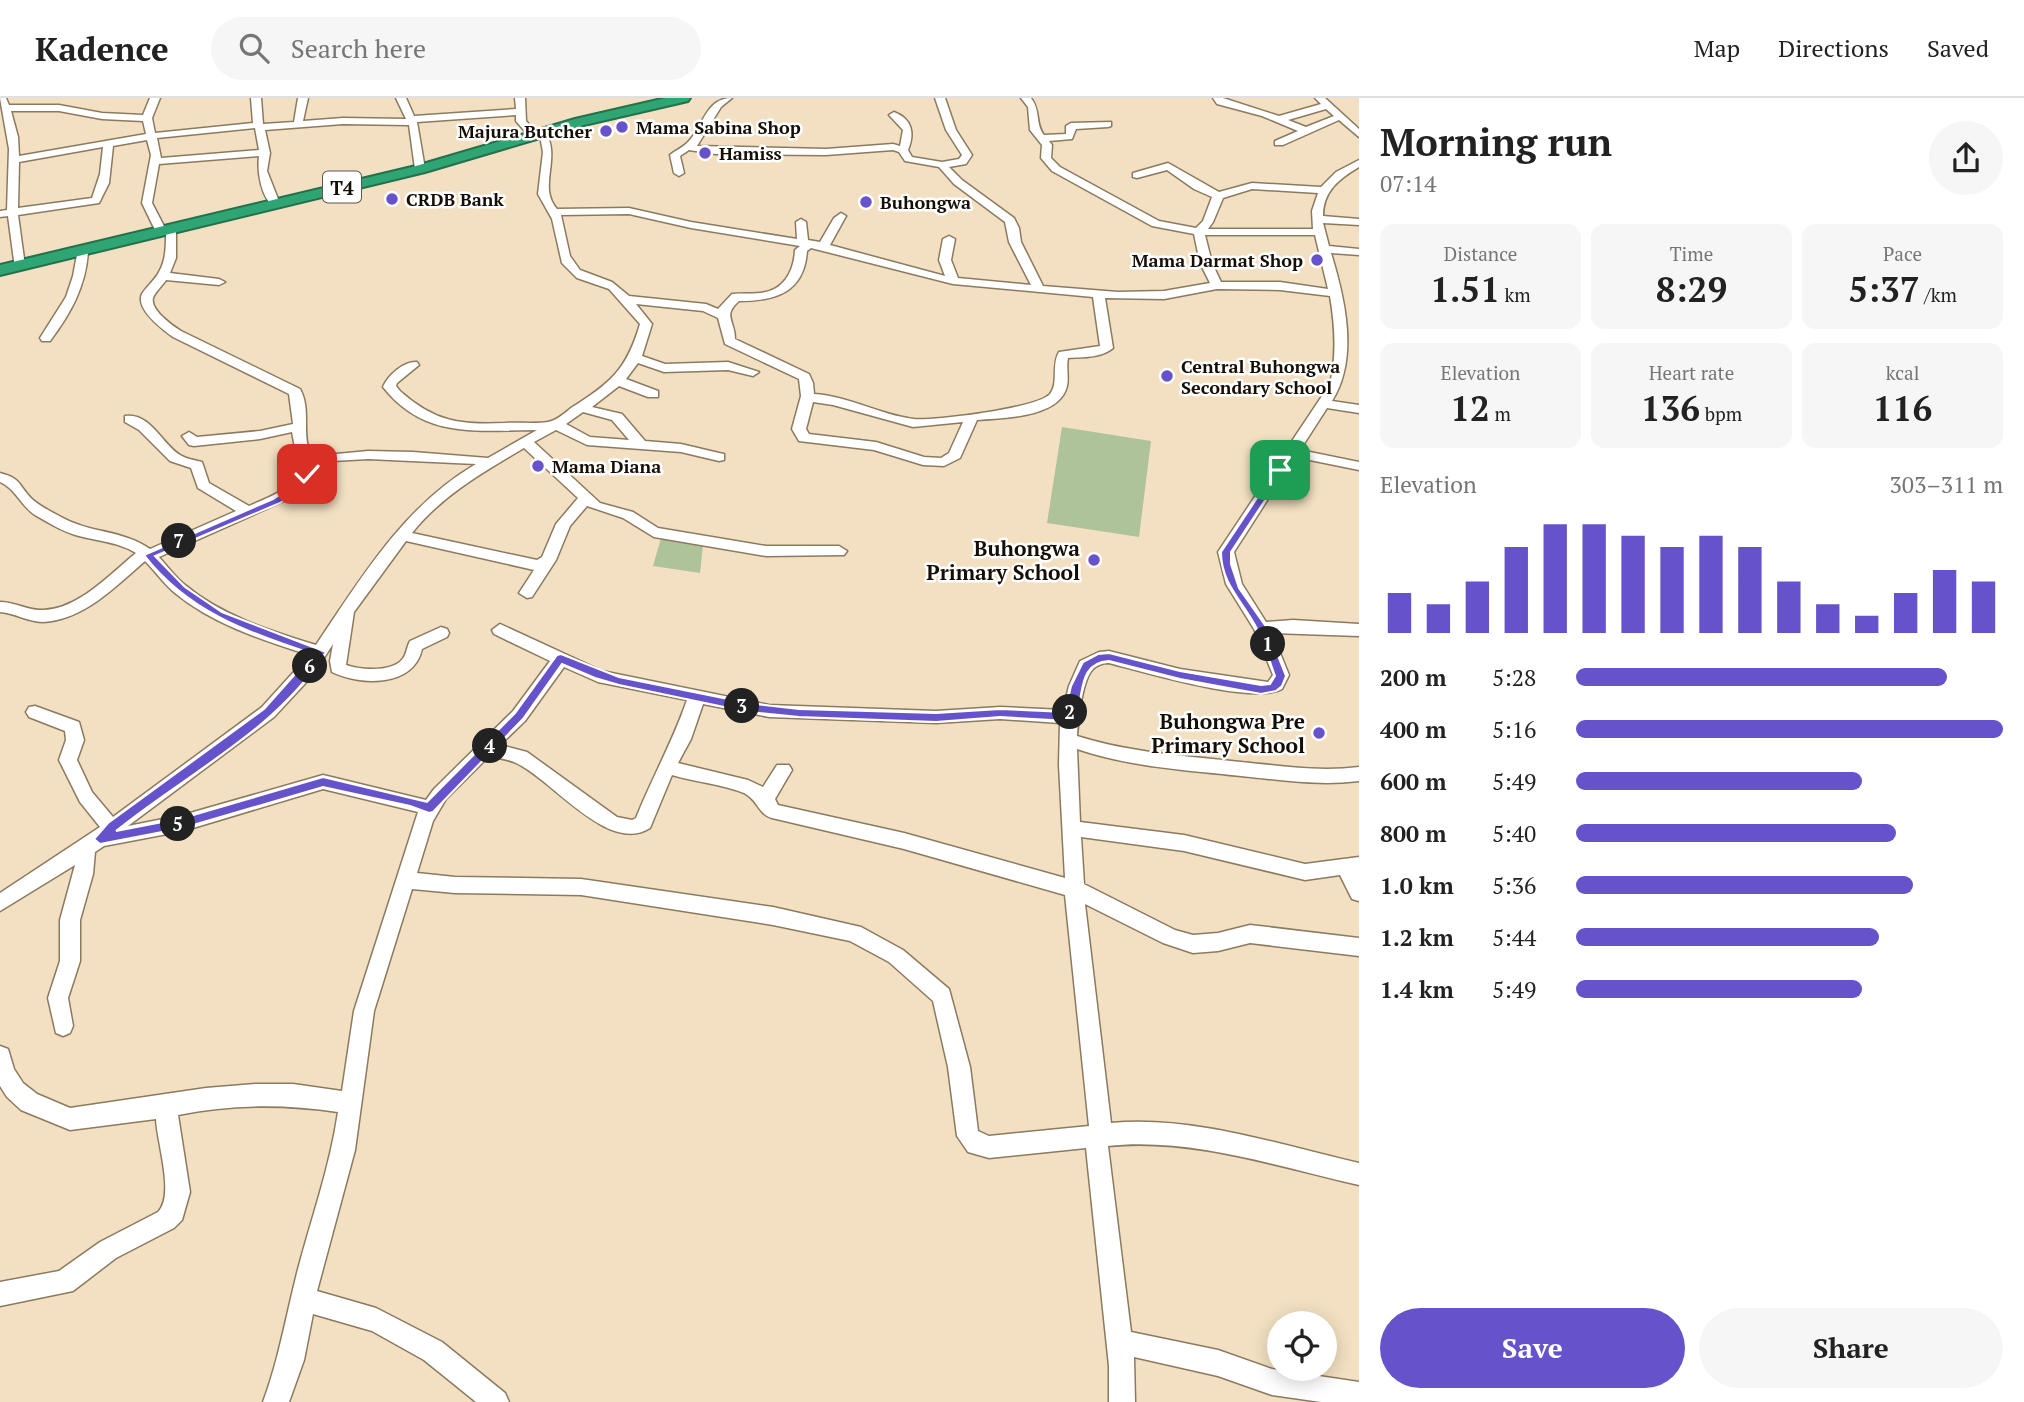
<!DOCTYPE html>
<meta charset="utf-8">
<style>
body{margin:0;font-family:"PT Serif",serif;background:#f6f6f6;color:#222;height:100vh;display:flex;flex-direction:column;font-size:26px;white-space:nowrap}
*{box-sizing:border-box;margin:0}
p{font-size:23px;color:#767676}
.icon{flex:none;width:38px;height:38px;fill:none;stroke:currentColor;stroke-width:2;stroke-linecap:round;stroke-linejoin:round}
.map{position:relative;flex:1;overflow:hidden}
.details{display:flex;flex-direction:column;background:#fff;width:665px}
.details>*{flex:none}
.tools{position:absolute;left:1267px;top:1213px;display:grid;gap:14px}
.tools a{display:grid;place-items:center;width:70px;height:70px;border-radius:50%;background:#fff;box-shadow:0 4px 18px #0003;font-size:35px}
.pin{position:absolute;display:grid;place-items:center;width:60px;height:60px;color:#fff;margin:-30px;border-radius:14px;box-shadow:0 4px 10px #0006}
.km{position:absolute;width:35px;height:35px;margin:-18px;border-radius:50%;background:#222;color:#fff;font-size:19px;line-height:35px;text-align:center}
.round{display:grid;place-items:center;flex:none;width:74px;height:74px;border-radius:37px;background:#f6f6f6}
.headline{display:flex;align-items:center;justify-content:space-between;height:119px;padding:0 21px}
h1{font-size:38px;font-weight:800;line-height:52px}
.figures{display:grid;grid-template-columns:repeat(3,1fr);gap:10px;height:119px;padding:7px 21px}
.figures div{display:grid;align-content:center;border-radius:14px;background:#f6f6f6;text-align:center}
.figures b{font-size:35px;font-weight:800}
.figures small{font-size:19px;font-weight:400}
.figures p{font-size:19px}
.chart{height:196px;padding:14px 21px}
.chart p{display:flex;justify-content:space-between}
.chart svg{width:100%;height:126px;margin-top:7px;stroke:#6653cc;stroke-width:6}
.primary-button{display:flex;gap:14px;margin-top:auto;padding:14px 21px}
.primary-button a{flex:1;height:80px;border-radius:42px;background:#6653cc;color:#fff;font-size:28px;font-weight:800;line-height:80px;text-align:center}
.primary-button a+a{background:#f6f6f6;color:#222}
ul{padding:0 21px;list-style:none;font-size:23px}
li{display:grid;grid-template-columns:112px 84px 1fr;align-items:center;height:52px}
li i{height:18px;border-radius:9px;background:#6653cc}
header{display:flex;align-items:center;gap:42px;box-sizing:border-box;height:98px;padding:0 35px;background:#fff;border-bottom:2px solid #e0e0e0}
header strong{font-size:33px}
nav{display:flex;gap:38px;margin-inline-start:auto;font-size:24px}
.search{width:490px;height:63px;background:#f6f6f6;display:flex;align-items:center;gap:18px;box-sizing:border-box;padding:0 24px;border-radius:38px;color:#767676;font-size:26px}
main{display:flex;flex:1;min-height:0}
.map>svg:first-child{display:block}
.green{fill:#afc39a}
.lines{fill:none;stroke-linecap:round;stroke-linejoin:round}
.minor-casing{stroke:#8b7a5f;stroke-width:3}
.highway-casing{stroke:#25704c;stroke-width:4}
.minor{fill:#fff;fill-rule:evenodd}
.highway{fill:#2ea572;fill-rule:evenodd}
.route{fill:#6653cc;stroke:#fff;stroke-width:2}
.poi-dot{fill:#6653cc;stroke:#fff;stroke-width:2.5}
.labels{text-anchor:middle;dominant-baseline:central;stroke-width:5;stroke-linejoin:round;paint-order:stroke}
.far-poi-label{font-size:18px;font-weight:bold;fill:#150e05;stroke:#fff;text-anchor:start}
.shield{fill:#fff;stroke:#5b5650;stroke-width:2}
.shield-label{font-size:19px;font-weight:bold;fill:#150e05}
.poi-label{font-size:21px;font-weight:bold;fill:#150e05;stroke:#fff;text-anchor:end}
</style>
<header>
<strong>Kadence</strong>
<div class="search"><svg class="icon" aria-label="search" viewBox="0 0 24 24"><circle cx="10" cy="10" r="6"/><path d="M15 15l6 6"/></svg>Search here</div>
<nav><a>Map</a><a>Directions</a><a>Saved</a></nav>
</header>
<main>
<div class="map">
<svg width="1359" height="1304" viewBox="0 0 1359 1304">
<rect width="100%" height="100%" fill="#f3e0c2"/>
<path class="green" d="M1062,329L1151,343L1139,439L1047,425Z
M661,440L703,447L700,475L653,468Z"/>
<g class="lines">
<defs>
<path id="minor" d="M0,0H6L9,7H59L102,15L143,17L150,0H160L152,20L155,35L253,25L251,0H261L263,26L294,24L298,0H308L303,23L343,20L406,21L396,0H406L414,18L516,11L515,0H525L526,23L538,37L536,39H530L516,23V17L417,24L425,71L420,74L415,71L409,27L343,26L265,32L270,55L267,73L280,106L275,109C261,101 257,73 259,58L159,66L152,105L166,132L171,128L176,131V160L170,175L219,181L225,184L219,187L166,182C163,187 155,194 153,200C150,212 173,228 181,233L300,291C311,311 302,332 309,353L326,357L368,353L413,354L488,360L537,332C477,332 425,342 383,289C388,277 404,263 417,264L419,267L397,285L396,288L400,293C435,324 460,327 505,325C519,324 534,326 548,324C556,323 565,315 571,310C611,285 627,271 640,226L609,191L577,180L562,165L552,121L538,96L543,54L539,33H545C562,61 537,88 557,111L629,110L691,124L797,141L796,124L801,121L806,124L808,142L820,144L834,120L841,115L846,118L830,147L945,178L939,162L943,141L949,138L955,141L951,162L958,180L1031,187L1009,144L1005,124L954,86L939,69L905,63L899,54L893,52L826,57L715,56L689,52L680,58L684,75L679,78L674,75L670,57C676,52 684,49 689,43C704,27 706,0 732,0L721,9L697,48L826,51L893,46L900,48L903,32L889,17L894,14C912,21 915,35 908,52L912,59L942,64L959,61L962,57L946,32L935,0H945L956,32L972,57L966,66L949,69L962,82L1014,120L1019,130L1021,144L1043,188L1118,194L1164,193L1210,185L1200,165L1194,136L1152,128L1052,73L1041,60L1042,47L1030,32L1028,9L1021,0H1031C1041,13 1035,26 1044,37L1066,36V28L1071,25L1111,24V28L1108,29L1076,31L1072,41L1049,43L1052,47L1051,60L1060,69L1159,123L1196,130L1203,123L1212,99L1194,91L1167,72L1137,80L1133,79V75L1168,65L1219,94L1252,85L1321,89L1336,74L1359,62V69C1339,81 1323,93 1323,118L1359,121V127L1323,125L1329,148L1359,151V157L1331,155C1345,201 1359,260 1332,303L1359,307V315L1327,310L1300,352L1359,364V372L1295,359L1234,454L1242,486L1266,524L1293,522L1359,526V538L1272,535L1289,577L1282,591C1253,607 1144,574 1109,565C1104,565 1097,567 1093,571C1082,582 1078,623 1077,638C1131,655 1186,658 1241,664C1281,668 1319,674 1359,669V683C1319,688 1281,682 1241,678C1186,672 1130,669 1077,651L1080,724L1184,737L1305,766L1359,759V803L1352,801L1340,777L1305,782L1184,753L1081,739L1084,786L1175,832L1193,837L1218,835L1250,827L1359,840V858L1250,845L1218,853L1193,855L1163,845L1085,806L1111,1025C1192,1017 1280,1047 1359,1065V1087C1279,1069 1191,1039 1108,1048L1131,1234L1218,1252L1272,1271L1359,1284V1304H1321L1272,1297L1218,1278L1134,1259L1135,1304H1109V1268L1086,1050L989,1060L968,1054L957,1038L948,969L933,903L889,864L850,843L773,827L581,797L455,795L412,791L374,913L355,1052L317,1193L376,1210L442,1244L505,1295L509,1304H476L424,1262L372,1233L313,1216L304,1262L289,1304H263C279,1261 286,1218 297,1175C311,1121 330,1069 338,1014C284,1006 232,1006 178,1017L190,1094L182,1122L174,1130L116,1160L73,1193L0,1208V1184L59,1173L100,1144L158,1114C175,1097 157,1045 156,1021L70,1032L21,1012L7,999L0,988V948L8,951L14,971L23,985L37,996L70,1010L206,990L255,986H293L342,993L354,913L418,714L323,691L183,733L104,748L95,754L93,776L80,822V863L68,900L73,928L70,935L63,938L56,935L48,900L60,863V822L75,767L0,813V795L100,729L80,704L59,662L66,642L65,633L29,619L26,614L29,609L35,608L79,624L84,642L77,662L92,694L113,719L262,609L309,557C263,542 214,527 175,495C164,486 156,474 145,463C116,488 84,522 43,524C28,524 15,515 0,514V504C15,504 28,513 43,512C79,511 110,476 136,455C118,444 98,443 79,438C63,434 49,425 35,417C21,408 15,390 0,384V375C23,381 18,388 33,402C41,409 52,414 61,419C89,435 123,432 150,451L236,413L198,390L191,370L170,363L139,332L125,324V318C150,314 162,346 180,357C186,361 195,362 202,364L209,385L249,408C274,397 298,390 302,360L296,355L292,334L260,341L194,348L189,347L182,338L189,334L197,339L260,333L293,326L289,296L173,239C162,231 135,211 142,196C147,188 155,182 159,174C166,162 166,148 166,135L157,136L142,105L151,57L147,42L113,48L109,85L99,105L18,117L25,168L15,170L8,118L0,119V113L7,112L9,51ZM11,13H59L102,21L143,23L146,36L19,58L18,39ZM255,30L259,52L161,60L157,40ZM103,49L100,76L92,100L18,110L19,64ZM1252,91L1318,95L1312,113L1313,131H1208L1213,124L1223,100ZM629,116L691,130L800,148L795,152C794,173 784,193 760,195C751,196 741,195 732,196L718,211L706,206L629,198L612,184L580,172L570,158L561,117ZM1205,137H1315L1328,191L1280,184H1221L1212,165ZM811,150L953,186L1093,199L1100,248L1059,254C1051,267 1059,285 1050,296C1038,310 935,323 914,321C880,317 849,298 814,296L813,285L809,276L735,241C735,222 722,218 739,203C775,203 804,195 807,153ZM1217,191L1280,192L1330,198C1335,228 1337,257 1330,286L1218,454L1226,486L1254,531L1273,577L1268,584L1180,571L1109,553L1099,554L1080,563L1069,588L1063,612L1000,609L936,613L769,607L602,573L500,526L492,532L494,536L550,563L513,613L434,691L426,702L323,677L183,717L128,728L274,619L313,577L333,546L330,563L332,574C361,588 414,589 422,551L447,539L449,535L447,531L441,529L410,543C407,548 407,554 404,559C395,575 360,572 346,567L354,514L406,443L534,472L519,495L527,500L532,499L556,462L570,428L587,408L623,420L654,439L766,458L844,457L847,453L839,448H766L658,430L633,414L600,405L534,344L556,332L587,347L681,354L719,363L724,362V356L719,355L681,346L645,343L622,316L592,309L619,288L648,299H658V293L626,281L638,265L664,274L728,272L753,278L759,274L728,264L665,266L642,258L652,226L636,206L703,213L718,220L725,246L799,281L801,298L792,331L799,343L874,352L923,367L944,368L960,360L977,322C1002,320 1060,320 1067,288C1069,279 1066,270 1068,260C1083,259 1101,260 1113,250L1105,200L1164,201ZM813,304L833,307L913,329L963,324L949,355L941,360L924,359L876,344L809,336L806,331ZM583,314L612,322L629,342L590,339L566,326ZM524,350L578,400L556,426L542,459L537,462L412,435C441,398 485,373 524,350ZM368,361L476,366C404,408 361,480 316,547C271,533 222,518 185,487C175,479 167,468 159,459L295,398L314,376L315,364ZM564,569L598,584L687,602C673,643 652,680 636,720L632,722L617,719L527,654L500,647L525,623ZM703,606L769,619L936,625L1000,621L1060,625L1059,667L1065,780L904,735L778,707L775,701L792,672L789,667H777L763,689L748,682L678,665L691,641ZM489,658C498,660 508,661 516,665C552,681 608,757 650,730L672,677C695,684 722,686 744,695C758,702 758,716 772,720L904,751L1065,797L1089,1028L989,1038L978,1033L970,969L949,891L903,852L861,829L773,809L581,781L455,779L417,775L433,723L446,701Z
M1213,0H1223L1279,18L1321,6L1315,0H1325L1359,31V39L1339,22L1283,47H1275V43L1298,33L1262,18L1217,6ZM1326,11L1334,18L1306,29L1288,22Z
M78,151L88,153C86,188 71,215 50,243H42L40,240L66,199L73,178Z"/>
<path id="highway" d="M666,0H690L688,3L584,27L425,74L0,177V167L416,68L575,21Z"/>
</defs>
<use href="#minor" class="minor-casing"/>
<use href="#highway" class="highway-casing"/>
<use href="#minor" class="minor"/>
<use href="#highway" class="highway"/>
</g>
<path class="route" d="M1277,370L1285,372L1231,454V466L1239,490L1267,530L1286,578L1282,588L1276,593L1261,596L1180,581L1109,563C1071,565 1089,612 1069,623L1000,619L936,624L799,619L748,614L619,587L595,580L562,566L523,621L433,714L429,715L410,708L323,689L183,730L100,746L94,741L108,725L264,611L313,556C248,535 187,513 144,457L273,401L293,388L304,374L312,376L299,392L280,405L155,458L185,489L222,514L326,554C276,633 186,676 116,733L183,720L323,679L427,704L515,615L557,557L561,556L619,579L748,605L799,611L936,615L1000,611L1065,614L1071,588L1083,564L1098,556L1109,555L1180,573L1261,587L1270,586L1275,578C1269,562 1265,546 1257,531C1244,504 1221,487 1221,454Z"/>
<g class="poi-dot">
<circle cx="622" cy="29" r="7"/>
<circle cx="606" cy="33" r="7"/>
<circle cx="705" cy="55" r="7"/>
<circle cx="392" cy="101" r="7"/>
<circle cx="866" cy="104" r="7"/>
<circle cx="1317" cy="162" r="7"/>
<circle cx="1167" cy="278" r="7"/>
<circle cx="538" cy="368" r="7"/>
<circle cx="1094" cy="462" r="7"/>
<circle cx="1319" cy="635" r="7"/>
</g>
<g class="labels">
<g class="far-poi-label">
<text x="636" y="29">Mama Sabina Shop</text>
<text x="592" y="33" text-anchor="end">Majura Butcher</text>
<text x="719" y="55">Hamiss</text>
<text x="406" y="101">CRDB Bank</text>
<text x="880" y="104">Buhongwa</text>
<text x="1303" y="162" text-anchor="end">Mama Darmat Shop</text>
<text x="1181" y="268">Central Buhongwa<tspan x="1181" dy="21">Secondary School</tspan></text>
<text x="552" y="368">Mama Diana</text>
</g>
<rect class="shield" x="323" y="73.5" width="38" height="31" rx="5"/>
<g class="shield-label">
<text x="342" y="89">T4</text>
</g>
<g class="poi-label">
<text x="1080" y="450">Buhongwa<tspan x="1080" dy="24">Primary School</tspan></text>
<text x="1305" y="623">Buhongwa Pre<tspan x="1305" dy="24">Primary School</tspan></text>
</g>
</g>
</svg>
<div class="tools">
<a><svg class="icon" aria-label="locate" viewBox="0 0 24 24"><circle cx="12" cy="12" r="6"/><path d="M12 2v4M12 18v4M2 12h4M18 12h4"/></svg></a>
</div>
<div class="pin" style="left:1280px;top:372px;background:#1e9e55"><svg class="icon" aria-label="arrive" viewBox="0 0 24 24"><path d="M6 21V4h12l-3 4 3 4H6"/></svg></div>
<div class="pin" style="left:307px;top:376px;background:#d93025"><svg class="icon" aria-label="check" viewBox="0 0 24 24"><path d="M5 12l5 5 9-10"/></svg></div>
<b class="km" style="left:1268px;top:546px">1</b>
<b class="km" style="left:1070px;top:614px">2</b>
<b class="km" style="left:742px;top:608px">3</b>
<b class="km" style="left:490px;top:648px">4</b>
<b class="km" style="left:178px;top:726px">5</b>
<b class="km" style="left:310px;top:568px">6</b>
<b class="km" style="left:179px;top:443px">7</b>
</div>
<section class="details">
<div class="headline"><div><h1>Morning run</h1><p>07:14</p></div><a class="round"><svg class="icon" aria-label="share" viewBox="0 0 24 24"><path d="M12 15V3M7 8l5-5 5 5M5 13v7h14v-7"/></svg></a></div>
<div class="figures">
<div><p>Distance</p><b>1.51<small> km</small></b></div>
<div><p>Time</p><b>8:29</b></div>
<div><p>Pace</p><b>5:37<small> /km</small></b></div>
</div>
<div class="figures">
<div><p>Elevation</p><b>12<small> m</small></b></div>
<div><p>Heart rate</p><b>136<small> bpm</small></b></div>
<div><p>kcal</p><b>116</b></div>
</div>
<div class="chart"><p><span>Elevation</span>303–311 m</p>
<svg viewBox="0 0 160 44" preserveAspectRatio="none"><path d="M5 44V30M15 44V34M25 44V26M35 44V14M45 44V6M55 44V6M65 44V10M75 44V14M85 44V10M95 44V14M105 44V26M115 44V34M125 44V38M135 44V30M145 44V22M155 44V26"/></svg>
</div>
<ul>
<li><b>200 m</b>5:28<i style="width:87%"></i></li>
<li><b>400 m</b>5:16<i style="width:100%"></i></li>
<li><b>600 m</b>5:49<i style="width:67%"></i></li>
<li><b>800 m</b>5:40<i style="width:75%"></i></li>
<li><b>1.0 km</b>5:36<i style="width:79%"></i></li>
<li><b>1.2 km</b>5:44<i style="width:71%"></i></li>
<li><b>1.4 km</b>5:49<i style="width:67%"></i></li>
</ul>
<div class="primary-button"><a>Save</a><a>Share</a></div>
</section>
</main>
